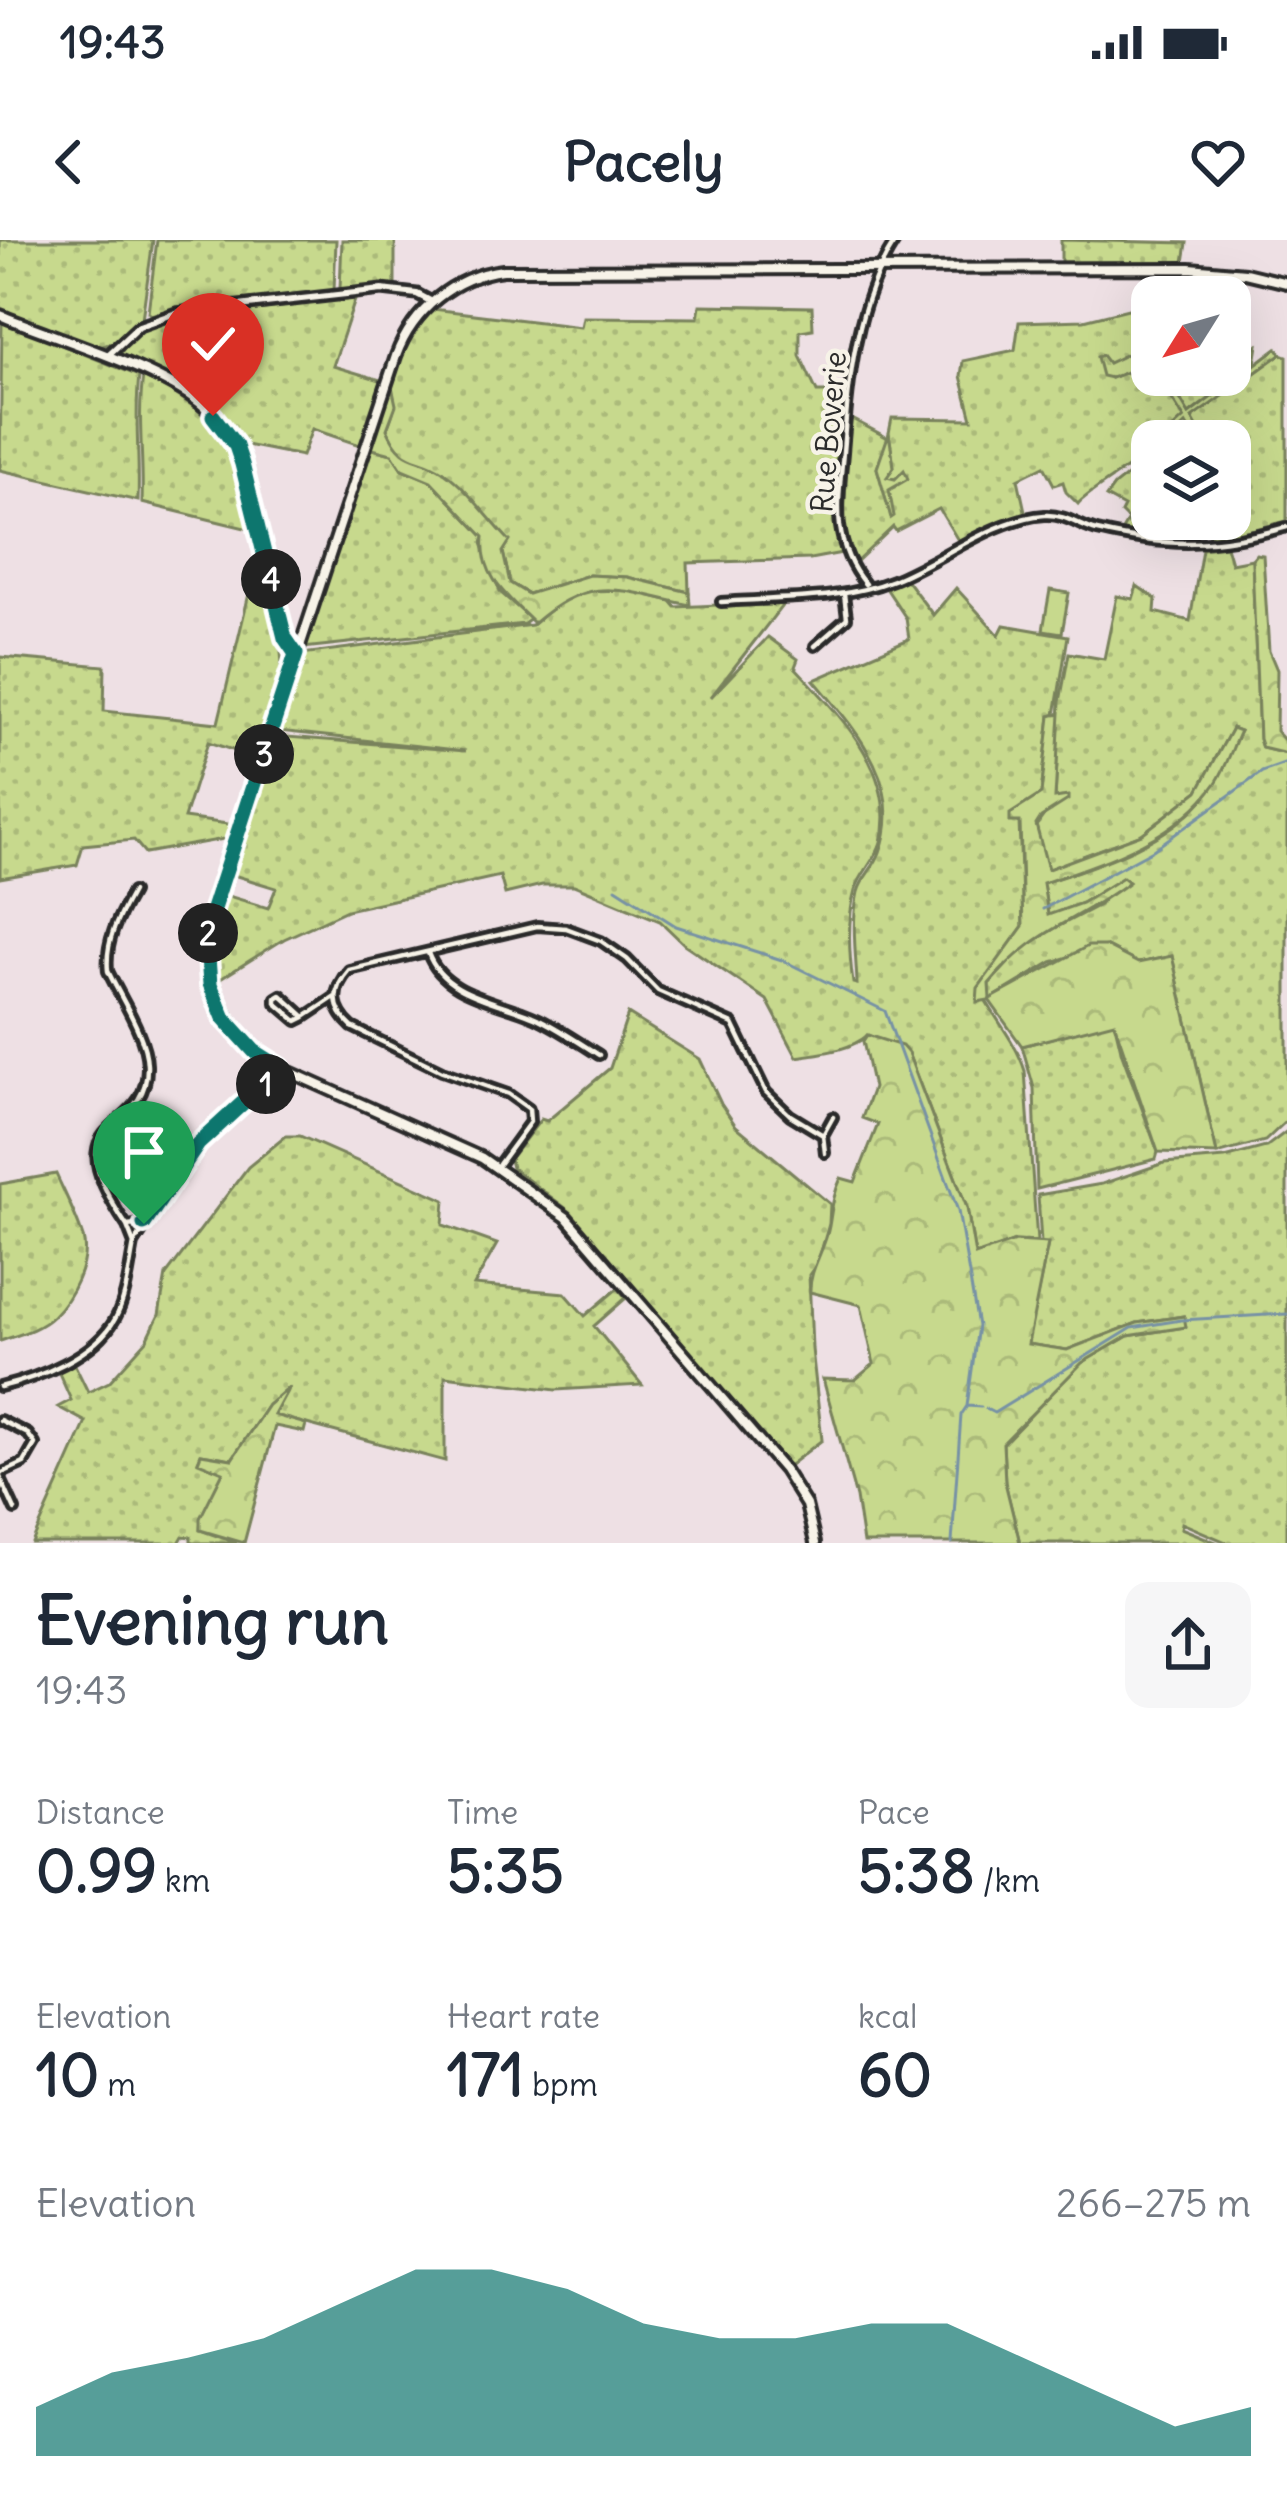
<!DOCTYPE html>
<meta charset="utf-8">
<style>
body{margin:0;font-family:Delius,sans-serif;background:#f6f6f7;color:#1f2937;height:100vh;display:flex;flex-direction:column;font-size:45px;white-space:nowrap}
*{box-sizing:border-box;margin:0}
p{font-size:39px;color:#747a83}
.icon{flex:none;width:66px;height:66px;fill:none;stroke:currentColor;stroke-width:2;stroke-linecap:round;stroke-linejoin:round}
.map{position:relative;height:1303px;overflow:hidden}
.panel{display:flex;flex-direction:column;background:#fff;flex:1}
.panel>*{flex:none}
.needle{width:78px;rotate:233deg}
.controls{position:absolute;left:1131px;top:36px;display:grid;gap:24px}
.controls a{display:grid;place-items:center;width:120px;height:120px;border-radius:24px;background:#fff;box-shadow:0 12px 48px #0002;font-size:60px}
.pin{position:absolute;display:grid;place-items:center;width:102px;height:102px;color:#fff;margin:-123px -51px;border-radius:50% 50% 50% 0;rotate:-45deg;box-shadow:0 0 12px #0007}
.pin .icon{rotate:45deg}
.km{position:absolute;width:60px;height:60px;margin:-30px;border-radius:50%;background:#222;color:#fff;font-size:33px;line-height:60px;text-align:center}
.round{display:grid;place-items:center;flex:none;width:126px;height:126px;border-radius:24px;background:#f6f6f7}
.head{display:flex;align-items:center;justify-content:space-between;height:204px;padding:0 36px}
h1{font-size:66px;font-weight:700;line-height:90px}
.figures{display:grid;grid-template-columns:repeat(3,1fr);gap:18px;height:204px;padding:12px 36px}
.figures div{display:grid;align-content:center}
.figures b{font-size:60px;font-weight:700}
.figures small{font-size:33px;font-weight:400}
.figures p{font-size:33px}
.chart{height:336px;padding:24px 36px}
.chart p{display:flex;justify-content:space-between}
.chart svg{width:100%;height:216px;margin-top:12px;fill:#0f766e;opacity:.7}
.status{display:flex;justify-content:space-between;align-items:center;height:84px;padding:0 60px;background:#fff;direction:ltr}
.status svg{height:33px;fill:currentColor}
header{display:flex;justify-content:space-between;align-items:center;height:156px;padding:0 36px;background:#fff;font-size:54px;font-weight:700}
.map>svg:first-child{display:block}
.grass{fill:url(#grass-dots);stroke:#79825c;stroke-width:3}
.forest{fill:url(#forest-crowns);stroke:#79825c;stroke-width:3}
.garden{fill:#c7d98d;stroke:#79825c;stroke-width:3}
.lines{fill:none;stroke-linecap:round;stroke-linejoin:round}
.stream{stroke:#7792a5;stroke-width:3}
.minor-casing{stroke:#2b2b2b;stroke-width:14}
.tertiary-casing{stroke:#2b2b2b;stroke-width:15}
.secondary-casing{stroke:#2b2b2b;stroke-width:16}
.minor{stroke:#f7f3e8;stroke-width:4.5}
.tertiary{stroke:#f7f3e8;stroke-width:6}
.secondary{stroke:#f7f3e8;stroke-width:8}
.route-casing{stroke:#fff;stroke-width:24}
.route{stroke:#0f766e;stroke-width:15}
.labels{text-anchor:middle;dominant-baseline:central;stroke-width:9;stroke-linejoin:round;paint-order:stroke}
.street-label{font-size:30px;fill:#2b2b2b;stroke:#f7f3e8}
</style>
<div class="status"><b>19:43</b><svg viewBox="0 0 49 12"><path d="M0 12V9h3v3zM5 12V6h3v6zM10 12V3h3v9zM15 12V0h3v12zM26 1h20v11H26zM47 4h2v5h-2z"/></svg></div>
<header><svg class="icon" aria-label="back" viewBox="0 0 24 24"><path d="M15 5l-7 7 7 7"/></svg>Pacely<svg class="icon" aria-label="heart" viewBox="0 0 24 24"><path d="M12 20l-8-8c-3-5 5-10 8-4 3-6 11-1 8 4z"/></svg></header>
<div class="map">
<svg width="1287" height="1303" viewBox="0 0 1287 1303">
<defs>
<pattern id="grass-dots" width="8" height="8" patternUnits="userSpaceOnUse" patternTransform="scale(3)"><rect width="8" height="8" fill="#c7d98d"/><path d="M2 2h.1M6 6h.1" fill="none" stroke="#abba7a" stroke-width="1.8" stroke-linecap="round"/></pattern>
<pattern id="forest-crowns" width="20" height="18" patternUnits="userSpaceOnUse" patternTransform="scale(3)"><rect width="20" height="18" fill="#c7d98d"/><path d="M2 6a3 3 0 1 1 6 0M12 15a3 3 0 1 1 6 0" fill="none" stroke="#abba7a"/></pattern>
</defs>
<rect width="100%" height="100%" fill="#eee0e4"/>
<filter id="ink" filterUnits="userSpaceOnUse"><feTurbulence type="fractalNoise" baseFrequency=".00833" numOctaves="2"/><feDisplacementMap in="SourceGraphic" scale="24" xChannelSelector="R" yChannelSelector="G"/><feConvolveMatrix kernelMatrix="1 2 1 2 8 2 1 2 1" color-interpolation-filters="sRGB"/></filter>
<g filter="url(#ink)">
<path class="grass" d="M0,0H153L142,79L115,102L100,107L0,69Z
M157,0H336L334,50L169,70L151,75L148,72Z
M342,0H395V46L340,49Z
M1061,0L1187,3L1184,22L1061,23Z
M356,57L333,126L384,141L363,206L312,189L302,216L236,203L203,162L123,120L121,113L130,97L155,83Z
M700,65L812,67L813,89L800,91V116L817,152H845L836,281L842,313L810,319L688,323L689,352L627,337L589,335L528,354L510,343L503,312L444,232L407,219L397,210L387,189C397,164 394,168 392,143C390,121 418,84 433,69L581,87L583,77L698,78Z
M1140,66L1152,71V91L1141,95L1146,105L1108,124L1111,138L1140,127L1150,134L1141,147L1168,153L1185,178L1159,201L1142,206L1145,215C1129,228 1084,255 1078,264L1066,252L1063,242L1054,245L1044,226L1018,239L1025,271L1029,274L959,302L939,269L896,291L893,287L854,324L843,288L850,178L888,198L877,228L892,277L888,249L895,239L886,237L894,227L889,193L892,178L972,179L961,136L963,121L1015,110L1019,82L1084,80Z
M2,81L139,136C134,177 140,219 138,261L0,230Z
M1258,105L1255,124L1188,175L1172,142L1185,135H1230V114Z
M1281,114L1287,116V281L1215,299L1209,293L1215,279H1230V201H1205L1191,179Z
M143,137C225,176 234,206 253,290L142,263C144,221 137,179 143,137Z
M369,208L392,214L402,229L431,241L484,297L482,303L500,352L531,379L524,384L303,408Z
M1152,216V252H1147L1133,292H1121L1128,280L1121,273L1124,267L1106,257L1114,246Z
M1226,306L1231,323L1252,319L1259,499L1262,508L1287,514V880L1265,901L1217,914L1172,716L1138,723L1105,706L1052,722L989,760V744L1027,703L1099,665L1123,638L1082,663L1048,676L1043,643C1097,625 1164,605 1203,559C1218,540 1228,512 1240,491L1232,488L1198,551L1142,594L1047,630L1036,586L1055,560L1060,462L1069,413L1104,419L1117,356L1133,359L1137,346L1156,359L1155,372L1190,381L1202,309Z
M259,312L280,400L283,437L257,518L208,502L184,578L235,585L230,598L145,613L134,600L83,605L77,625L0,638V417L105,426L104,471L218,483Z
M905,338L933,375L956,348L999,395L1004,385L1068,396L1055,475L1050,476L1041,554L1028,566L1019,581L1023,686L979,748C993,777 1015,799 1025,831L1037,1002L1015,1001L975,1016L967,968L908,813L868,795C849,811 821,813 797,817L767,760L684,704L660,681L574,645H542L505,654L500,636L347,670L284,699L214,743C209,710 212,686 222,654L268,668L276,648L230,634L275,496L466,511L278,491L301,414L532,385L562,359L587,351L628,350L671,361L676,367L785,362L711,457L768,397L798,419L795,427C838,474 898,531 881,602C876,620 860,633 855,651C847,679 849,714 853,743L857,744C856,714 851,683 858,652C862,637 875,627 880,612C906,544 854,488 814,440L909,399L906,378L886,348Z
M628,774L700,819L721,864L736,886L830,964L829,984L818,1022L809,1035L812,1109L822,1200L786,1228L571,972L512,928L510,919L541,879L547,881L610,828Z
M1114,781L1122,814L1158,912L1156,919L1037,949L1034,848L1022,806Z
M1287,891V1303H1228L1182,1283L1181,1288L1218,1303H1020L1005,1242L1003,1204L1081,1123L1128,1096L1185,1087L1183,1076L1137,1083L1067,1110L1027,1104L1048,1004L1041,1003L1038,955L1102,944L1164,923L1225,918L1266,907Z
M286,896H300L445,960L443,985L497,1004L474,1045L565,1053L585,1076L618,1048L626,1058L594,1086L642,1145L556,1150L445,1136V1221L273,1175L287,1151L268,1165L232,1219L201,1214L198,1221L224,1232L201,1278L200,1290L237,1303H191V1297L183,1296L179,1303H32L86,1182L58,1167L71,1160L58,1131L74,1123L88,1152L109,1142L147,1100L159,1075L166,1035L248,927Z
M56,934C65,954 76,975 83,997C90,1023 71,1058 53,1076C39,1090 17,1095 0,1101V944Z"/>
<path class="forest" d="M1146,105L1152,119V135H1166L1189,174L1277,108L1281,114L1192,178L1205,201H1196L1186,184L1168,201H1159L1184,178L1168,153L1140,148L1149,134L1140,127L1111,138L1102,136L1097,117L1102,115L1108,123Z
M391,142L396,165L387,189C404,227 416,213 444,232C468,249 489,280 510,301L503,312L510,343L528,354L589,335L627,337L689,352L690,365C621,351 592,332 534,383C509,358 480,337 484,297L431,241L402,229L392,214L369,208Z
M889,193L894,227L887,237L895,239L904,230L908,239L889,250L894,276L891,278L877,228Z
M1256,314L1263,315L1269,411L1277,430L1276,491L1287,503V514L1262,508L1259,499L1252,319Z
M1060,473L1055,558L1068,556V560L1041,577L1036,585L1048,629L1142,594L1198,551L1232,488L1240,491C1232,508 1226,528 1216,543C1177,599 1104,622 1043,643L1048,675L1082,663L1123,637L1129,642C1078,681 1031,691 989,744L990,759L1088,706H1105L1138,723L1172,716L1217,914L1158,912L1114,782L1022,806L989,760L977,762L978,748L1023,686L1020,582H1010V574L1041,554L1050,476Z
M867,795L902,806L908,813L967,968L975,1015L1015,1001L1048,1003L1028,1104L1067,1110L1137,1083L1184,1076L1186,1087L1128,1096L1082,1123L1003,1203L1005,1242L1020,1303H863L856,1257L823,1139L855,1140L874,1124L861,1065L810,1052C809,1029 825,1010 829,986C832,968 833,955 841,938L855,942L878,884L862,878L873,848L863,801Z
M289,1147L274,1175L306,1184L304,1192L275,1186L244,1303L200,1290V1278L223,1232L198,1222L201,1214L232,1219L268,1165Z"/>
<path class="garden" d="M1050,350L1069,353L1062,393L1043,390Z"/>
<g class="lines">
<path class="stream" d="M616,648L676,686L782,720L885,771L958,971L978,1086L967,1166L961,1175L952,1303
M1043,669L1153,610L1262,532L1287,523
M967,1166L981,1167
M986,1169L994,1173L1132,1088L1181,1080L1287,1074"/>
<defs>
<path id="minor" d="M865,344C851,327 843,309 840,286C837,262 841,237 843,212C849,140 855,62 896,0
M721,362C779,357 838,362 893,340C939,322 995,278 1045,275C1065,274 1079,286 1097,291C1168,308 1217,307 1287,287
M815,406L847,378L844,354
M428,713C444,758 504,761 541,780C561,790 580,803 599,815
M305,777L297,781L276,763V758L281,755L305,777L335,757
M825,913L823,895L833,877
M497,927L530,882L529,869L508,854L442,831L352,787C332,769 331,750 349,730L537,686L566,688L601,701L627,719L658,751L733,784L766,852L790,875L823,895
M144,984L127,986L134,1004L198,904L280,829
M127,986C47,868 149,901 147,825C146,795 121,759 108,731C105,702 118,677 132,652
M0,1147C38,1138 95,1116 115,1079C127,1057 129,1029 134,1004
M0,1180L28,1194L35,1204L24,1223L0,1234
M0,1237L15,1270"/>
<path id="tertiary" d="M108,115L139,86L176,73L382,50L417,54L432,62"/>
<path id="secondary" d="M0,75C53,97 158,128 200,163C220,179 234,200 242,224L285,398L296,414
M815,1303L806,1265L784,1230L566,977L482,918L281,828C223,792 195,738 213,669L396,116C413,70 454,36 503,30L1190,28L1245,33L1287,43"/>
</defs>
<use href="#minor" class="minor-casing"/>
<use href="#tertiary" class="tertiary-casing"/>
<use href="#secondary" class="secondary-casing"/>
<use href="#minor" class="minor"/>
<use href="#tertiary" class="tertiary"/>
<use href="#secondary" class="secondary"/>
</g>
</g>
<g class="lines" filter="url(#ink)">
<defs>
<path id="route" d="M144,984L198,904L281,828L254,811L224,778L210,744L207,704L213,669L296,414L285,398L242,224L236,206L213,176"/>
</defs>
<use href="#route" class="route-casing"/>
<use href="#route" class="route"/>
</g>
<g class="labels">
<g class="street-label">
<text transform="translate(828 192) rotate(-85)">Rue Boverie</text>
</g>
</g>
</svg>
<div class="controls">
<a><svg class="needle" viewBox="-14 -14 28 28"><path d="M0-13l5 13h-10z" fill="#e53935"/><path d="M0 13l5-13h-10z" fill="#747a83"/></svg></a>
<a><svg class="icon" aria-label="layers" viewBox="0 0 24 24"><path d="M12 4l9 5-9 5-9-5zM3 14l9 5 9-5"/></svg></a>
</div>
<div class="pin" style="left:144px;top:984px;background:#1e9e55"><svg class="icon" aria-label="arrive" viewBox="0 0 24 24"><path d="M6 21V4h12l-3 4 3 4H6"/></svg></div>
<div class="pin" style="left:213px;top:176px;background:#d93025"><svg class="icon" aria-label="check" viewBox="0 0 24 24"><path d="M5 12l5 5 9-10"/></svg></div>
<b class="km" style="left:266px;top:844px">1</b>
<b class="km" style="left:208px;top:693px">2</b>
<b class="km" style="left:264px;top:514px">3</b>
<b class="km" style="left:271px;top:339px">4</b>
</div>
<section class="panel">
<div class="head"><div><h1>Evening run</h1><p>19:43</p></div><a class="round"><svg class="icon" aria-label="share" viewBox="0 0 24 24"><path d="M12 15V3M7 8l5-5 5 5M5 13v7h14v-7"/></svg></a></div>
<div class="figures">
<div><p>Distance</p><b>0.99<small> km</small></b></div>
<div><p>Time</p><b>5:35</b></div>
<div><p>Pace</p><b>5:38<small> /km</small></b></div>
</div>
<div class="figures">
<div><p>Elevation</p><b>10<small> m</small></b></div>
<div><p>Heart rate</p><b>171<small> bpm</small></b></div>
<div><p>kcal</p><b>60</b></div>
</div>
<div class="chart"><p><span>Elevation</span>266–275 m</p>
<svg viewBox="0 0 160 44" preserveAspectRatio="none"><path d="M0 44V34L10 27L20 24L30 20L40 13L50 6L60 6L70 10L80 17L90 20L100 20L110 17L120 17L130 24L140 31L150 38L160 34V44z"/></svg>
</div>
</section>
